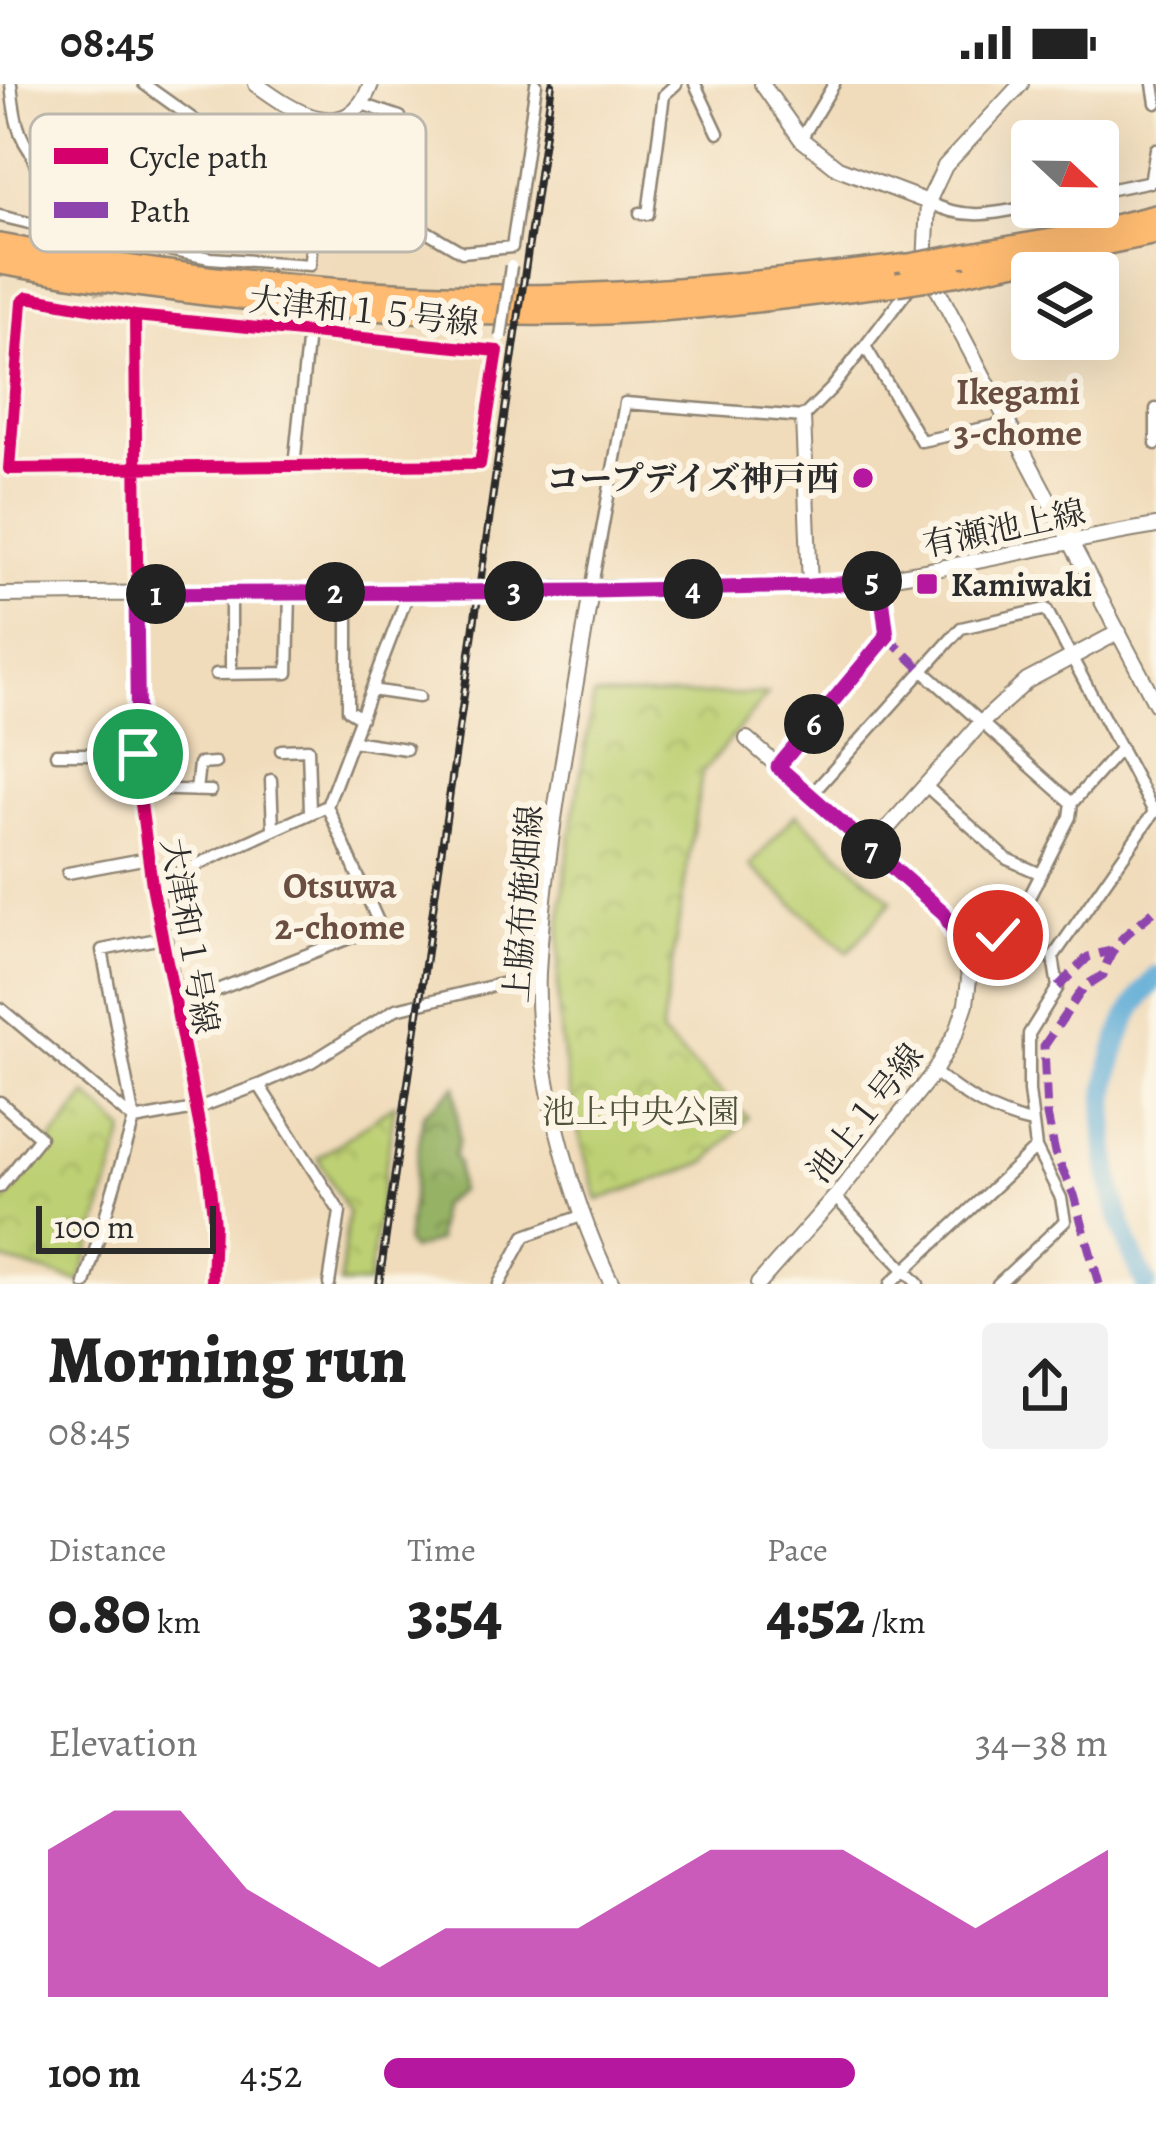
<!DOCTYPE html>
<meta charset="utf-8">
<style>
body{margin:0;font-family:Alegreya,"Noto Serif JP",serif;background:#f2f2f2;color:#222;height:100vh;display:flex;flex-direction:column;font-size:45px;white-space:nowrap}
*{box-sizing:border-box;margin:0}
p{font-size:39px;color:#767676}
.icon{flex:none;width:66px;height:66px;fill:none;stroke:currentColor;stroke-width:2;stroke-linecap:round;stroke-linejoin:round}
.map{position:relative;height:1200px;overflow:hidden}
.drawer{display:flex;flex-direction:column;background:#fff;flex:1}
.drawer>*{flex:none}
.needle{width:78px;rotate:112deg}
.controls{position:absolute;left:1011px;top:36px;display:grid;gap:24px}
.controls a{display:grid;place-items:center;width:108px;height:108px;border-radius:12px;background:#fff;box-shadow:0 12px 48px #0002;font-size:60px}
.scale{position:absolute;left:36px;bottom:30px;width:180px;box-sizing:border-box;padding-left:12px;border:6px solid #2b2b2b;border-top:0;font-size:33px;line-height:42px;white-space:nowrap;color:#2b2b2b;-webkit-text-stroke:9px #fcf5e5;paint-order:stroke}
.pin{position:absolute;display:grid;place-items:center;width:102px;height:102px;color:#fff;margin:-51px;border:6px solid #fff;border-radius:50%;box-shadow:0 3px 12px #0007}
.km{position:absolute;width:60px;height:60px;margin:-30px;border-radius:50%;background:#222;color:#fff;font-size:33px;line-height:60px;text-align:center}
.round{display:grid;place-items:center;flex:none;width:126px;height:126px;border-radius:12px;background:#f2f2f2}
.summary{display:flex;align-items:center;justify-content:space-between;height:204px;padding:0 48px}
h1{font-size:66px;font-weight:800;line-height:90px}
.metrics{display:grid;grid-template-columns:repeat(3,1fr);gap:18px;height:204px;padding:12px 48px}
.metrics div{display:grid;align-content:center}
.metrics b{font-size:60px;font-weight:800}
.metrics small{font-size:33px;font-weight:400}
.metrics p{font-size:33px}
.chart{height:336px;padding:24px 48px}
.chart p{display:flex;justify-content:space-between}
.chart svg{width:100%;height:216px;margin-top:12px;fill:#b5179e;opacity:.7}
ul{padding:0 48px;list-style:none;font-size:39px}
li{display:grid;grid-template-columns:192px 144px 1fr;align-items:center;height:90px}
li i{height:30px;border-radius:15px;background:#b5179e}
.status{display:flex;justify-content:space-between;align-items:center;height:84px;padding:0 60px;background:#fff;direction:ltr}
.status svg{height:33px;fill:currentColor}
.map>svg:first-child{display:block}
.green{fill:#bdd073;stroke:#747e4f;stroke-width:3}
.forest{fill:url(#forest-crowns);stroke:#606e48;stroke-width:3}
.park{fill:url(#park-crowns);stroke:#747e4f;stroke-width:3}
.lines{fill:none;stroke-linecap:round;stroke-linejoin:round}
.river{stroke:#5dacd7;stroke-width:21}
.minor-tunnel{stroke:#c9b89d;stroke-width:10;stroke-dasharray:10 5;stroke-linecap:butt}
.minor-casing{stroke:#8e8372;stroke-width:15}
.tertiary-casing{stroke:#8e8372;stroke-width:18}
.motorway-casing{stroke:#8e8372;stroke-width:26}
.minor{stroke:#fff;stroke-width:10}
.tertiary{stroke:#fff;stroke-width:14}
.motorway{stroke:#febb71;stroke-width:21}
.rail-casing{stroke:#2b2b2b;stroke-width:8}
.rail{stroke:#fcf5e5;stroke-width:3;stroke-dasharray:9;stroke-linecap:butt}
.minor-bridge-casing{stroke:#8e8372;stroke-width:15;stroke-linecap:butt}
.motorway-bridge-casing{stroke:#8e8372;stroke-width:26;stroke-linecap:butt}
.minor-bridge{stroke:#fff;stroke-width:10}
.motorway-bridge{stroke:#febb71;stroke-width:21}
.quiet{stroke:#8e44ad;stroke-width:9;stroke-dasharray:18 9;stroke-linecap:butt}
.cycleway-casing{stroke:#fcf5e5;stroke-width:20}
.cycleway{stroke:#d6006c;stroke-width:12}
.route-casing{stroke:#fff;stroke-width:24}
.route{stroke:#b5179e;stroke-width:15}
.poi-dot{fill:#b5179e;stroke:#fcf5e5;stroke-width:4.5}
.labels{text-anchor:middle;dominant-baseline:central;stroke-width:12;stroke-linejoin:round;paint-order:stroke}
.street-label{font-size:33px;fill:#2b2b2b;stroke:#fcf5e5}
.poi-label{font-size:33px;font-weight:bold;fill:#2b2b2b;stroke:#fcf5e5;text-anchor:end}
.park-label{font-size:33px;fill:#50543d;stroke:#fcf5e5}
.neighbourhood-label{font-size:36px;font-weight:bold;fill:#6a4e42;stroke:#fcf5e5}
.key{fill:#fcf5e5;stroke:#bdb8ad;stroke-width:3}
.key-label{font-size:33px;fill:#2b2b2b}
</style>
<div class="status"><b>08:45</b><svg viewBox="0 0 49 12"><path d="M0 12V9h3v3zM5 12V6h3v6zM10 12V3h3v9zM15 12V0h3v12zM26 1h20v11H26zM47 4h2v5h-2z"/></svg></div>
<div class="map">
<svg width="1156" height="1200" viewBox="0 0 1156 1200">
<defs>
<pattern id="forest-crowns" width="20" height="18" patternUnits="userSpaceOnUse" patternTransform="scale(3)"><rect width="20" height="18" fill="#96b265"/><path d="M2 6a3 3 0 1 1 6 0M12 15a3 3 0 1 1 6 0" fill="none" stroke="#7b9153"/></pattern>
<pattern id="park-crowns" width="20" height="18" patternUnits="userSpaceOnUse" patternTransform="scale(3)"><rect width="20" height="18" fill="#bdd073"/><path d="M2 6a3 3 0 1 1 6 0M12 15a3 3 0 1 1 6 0" fill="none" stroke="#a3b364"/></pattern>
</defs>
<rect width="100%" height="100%" fill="#fcf5e5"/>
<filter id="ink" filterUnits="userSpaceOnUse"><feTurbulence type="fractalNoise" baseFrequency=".00833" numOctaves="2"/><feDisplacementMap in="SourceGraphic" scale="24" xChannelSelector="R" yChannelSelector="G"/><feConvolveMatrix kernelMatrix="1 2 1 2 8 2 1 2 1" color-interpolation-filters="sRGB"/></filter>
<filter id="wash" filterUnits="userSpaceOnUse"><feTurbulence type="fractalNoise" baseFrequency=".004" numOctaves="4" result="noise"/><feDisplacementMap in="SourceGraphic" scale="48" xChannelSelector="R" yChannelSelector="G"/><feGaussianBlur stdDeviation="2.7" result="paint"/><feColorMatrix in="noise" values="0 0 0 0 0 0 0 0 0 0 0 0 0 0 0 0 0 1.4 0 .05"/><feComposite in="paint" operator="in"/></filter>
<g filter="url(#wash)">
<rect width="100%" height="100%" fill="#f0dbba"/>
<path class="green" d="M796,730L892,817L848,868L750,782Z"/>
<path class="forest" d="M456,1002L459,1056L454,1072L458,1079L459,1107L439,1122L437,1157L411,1166L406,1159L423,1030Z"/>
<path class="park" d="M768,610L702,689L661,950L748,1034L706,1079L598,1116C576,1045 557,973 558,898C559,801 578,706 594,612Z
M87,1011L125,1047L80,1198L0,1175V1124Z
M395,1020L368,1200H340L348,1128L318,1074Z"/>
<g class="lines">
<path class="river" d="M1146,1200C1105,1118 1087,1016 1129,931C1136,917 1147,905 1156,893"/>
</g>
</g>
<g filter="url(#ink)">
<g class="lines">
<path class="minor-tunnel" d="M100,226L101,153"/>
<defs>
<path id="minor" d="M11,0C14,26 16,53 35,73C61,102 91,112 101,153L210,174L310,181L318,35
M144,0L313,121L380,120L462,168L512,163L536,0
M695,0L718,49
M1153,0L1156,19
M362,20L400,33L380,120
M801,55L834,0
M1150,98L1156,65
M1098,108L1156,96
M928,118C964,137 994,130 1032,122
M640,129L648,130L664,11L676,0
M0,132L50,144L65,137V119L38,87L33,74
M135,232L28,213L22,218L9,385L480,380L498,267L135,232L136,510
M865,262L914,198
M1156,325V360
M294,382L308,249
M591,507L625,319L803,333L832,304L865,262L921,357L1009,339
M348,508V626L361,634
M231,509V590
M922,586L1072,719
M216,590L288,589L290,509
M371,606L419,613
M352,657L406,665
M281,666L308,665L310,727
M56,670H138
M779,683L887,552L880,497
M271,696L273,744
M926,702L1007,775L1041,790L1070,733L1072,719L1121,664
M139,705L211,707
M196,707L199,680L215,679
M811,711L961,544L1046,525L1154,728L1053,873L1058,903L1029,950V1007L1036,1064
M68,789L148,774
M152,801L327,722L409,507
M966,870L1019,833L1041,790
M174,923L380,842L327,722
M0,924L134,1036L195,1025L259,1001L311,978L396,925L538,891
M934,988C965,1013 993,1030 1031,1039
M259,1001L340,1128L329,1200
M0,1018L40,1053L0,1103
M835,1113L918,1200
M85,1200L134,1036L102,866L162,854
M499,1200L525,1152L581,1132
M890,1200L1036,1064L1061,1114L1065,1137L998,1200"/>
<path id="tertiary" d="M256,0C293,27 347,64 371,0
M762,0L801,55L838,84L928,118
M1021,0L945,82L928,118L925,181L1156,620
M803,333L810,502
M591,507C571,634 545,761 538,889C534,982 571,1118 612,1200
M136,510L139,705L144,747L208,1085L214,1141L212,1200
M0,511L810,502C927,493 1040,461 1156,442
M747,655L944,829L966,870L969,895L966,920L957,947L934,988L835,1113L758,1200
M870,764L980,640L1027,597L1119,548"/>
<path id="motorway" d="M0,161C188,196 381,217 572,211C685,207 797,195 909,181
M965,171L1070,153L1156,132
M0,179C185,213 373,232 562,230C673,229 786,214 897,200
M954,191L1156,149"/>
</defs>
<use href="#minor" class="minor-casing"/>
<use href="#tertiary" class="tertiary-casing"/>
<use href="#motorway" class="motorway-casing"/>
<use href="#minor" class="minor"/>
<use href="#tertiary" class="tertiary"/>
<use href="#motorway" class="motorway"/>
<defs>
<path id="rail" d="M379,1200L552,0"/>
</defs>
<use href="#rail" class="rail-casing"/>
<use href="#rail" class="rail"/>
<defs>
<path id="minor-bridge" d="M501,253L511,182"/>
<path id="motorway-bridge" d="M909,181L965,171
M897,200L954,191"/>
</defs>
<use href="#minor-bridge" class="minor-bridge-casing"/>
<use href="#motorway-bridge" class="motorway-bridge-casing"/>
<use href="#minor-bridge" class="minor-bridge"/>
<use href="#motorway-bridge" class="motorway-bridge"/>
<path class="quiet" d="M887,552L922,586
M1058,903L1088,873L1110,867
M1099,1200L1074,1111L1055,1069L1047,1031L1044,962L1084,903L1103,891C1114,853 1129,850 1156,825"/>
<defs>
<path id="cycleway" d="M135,232L28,213L22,218L9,385L480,380L498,267L135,232L139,705L152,801L208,1085L214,1141L212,1200"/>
</defs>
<use href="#cycleway" class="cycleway-casing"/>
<use href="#cycleway" class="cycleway"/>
</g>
</g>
<g class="lines" filter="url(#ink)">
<defs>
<path id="route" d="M138,670L136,510L591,507L810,502L880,497L887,552L778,683L944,829L966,870L998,851"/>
</defs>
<use href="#route" class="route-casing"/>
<use href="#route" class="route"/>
</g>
<g class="poi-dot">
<circle cx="863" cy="394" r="12"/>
<rect x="915" y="488" width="24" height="24" rx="6"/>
</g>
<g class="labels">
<g class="street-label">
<text transform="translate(364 227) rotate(6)">大津和１５号線</text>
<text transform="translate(1004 444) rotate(-12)">有瀬池上線</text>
<text transform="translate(523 820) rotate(-86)">上脇布施畑線</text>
<text transform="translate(190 852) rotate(80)">大津和１号線</text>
<text transform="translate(865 1029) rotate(-52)">池上１号線</text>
</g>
<g class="poi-label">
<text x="839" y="394">コープデイズ神戸西</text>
<text x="951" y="500" text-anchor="start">Kamiwaki</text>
</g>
<g class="park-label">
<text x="641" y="1027">池上中央公園</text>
</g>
<g class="neighbourhood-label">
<text x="1018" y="307">Ikegami<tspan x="1018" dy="41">3-chome</tspan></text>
<text x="340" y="801">Otsuwa<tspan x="340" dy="41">2-chome</tspan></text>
</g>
</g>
<rect x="30" y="30" width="396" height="138" rx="18" class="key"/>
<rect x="54" y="64" width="54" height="16" fill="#d6006c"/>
<rect x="54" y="118" width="54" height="16" fill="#8e44ad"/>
<g class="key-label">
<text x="129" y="84">Cycle path</text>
<text x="129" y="138">Path</text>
</g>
</svg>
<div class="controls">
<a><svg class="needle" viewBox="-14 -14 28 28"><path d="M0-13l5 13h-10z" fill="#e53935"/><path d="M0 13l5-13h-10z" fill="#767676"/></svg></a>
<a><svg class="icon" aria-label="layers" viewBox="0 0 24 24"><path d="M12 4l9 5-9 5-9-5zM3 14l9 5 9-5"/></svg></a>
</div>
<div class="scale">100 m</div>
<div class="pin" style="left:138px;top:670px;background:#1e9e55"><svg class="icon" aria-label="arrive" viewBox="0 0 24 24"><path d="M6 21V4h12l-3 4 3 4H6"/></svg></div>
<div class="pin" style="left:998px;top:851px;background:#d93025"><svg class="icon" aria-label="check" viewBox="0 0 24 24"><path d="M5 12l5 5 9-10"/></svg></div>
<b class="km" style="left:156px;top:510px">1</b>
<b class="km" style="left:335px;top:508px">2</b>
<b class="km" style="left:514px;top:507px">3</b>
<b class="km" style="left:693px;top:505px">4</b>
<b class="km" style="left:872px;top:497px">5</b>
<b class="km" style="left:814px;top:640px">6</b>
<b class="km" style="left:871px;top:765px">7</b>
</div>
<section class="drawer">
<div class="summary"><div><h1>Morning run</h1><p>08:45</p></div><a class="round"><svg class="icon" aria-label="share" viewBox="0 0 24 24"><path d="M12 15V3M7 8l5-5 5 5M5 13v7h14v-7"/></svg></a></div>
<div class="metrics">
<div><p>Distance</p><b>0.80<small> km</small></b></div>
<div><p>Time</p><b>3:54</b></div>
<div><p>Pace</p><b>4:52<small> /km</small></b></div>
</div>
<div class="chart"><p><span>Elevation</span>34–38 m</p>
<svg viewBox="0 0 160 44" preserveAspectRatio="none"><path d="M0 44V14L10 6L20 6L30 22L40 30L50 38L60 30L70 30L80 30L90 22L100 14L110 14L120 14L130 22L140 30L150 22L160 14V44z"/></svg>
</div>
<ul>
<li><b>100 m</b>4:52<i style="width:65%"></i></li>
</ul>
</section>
